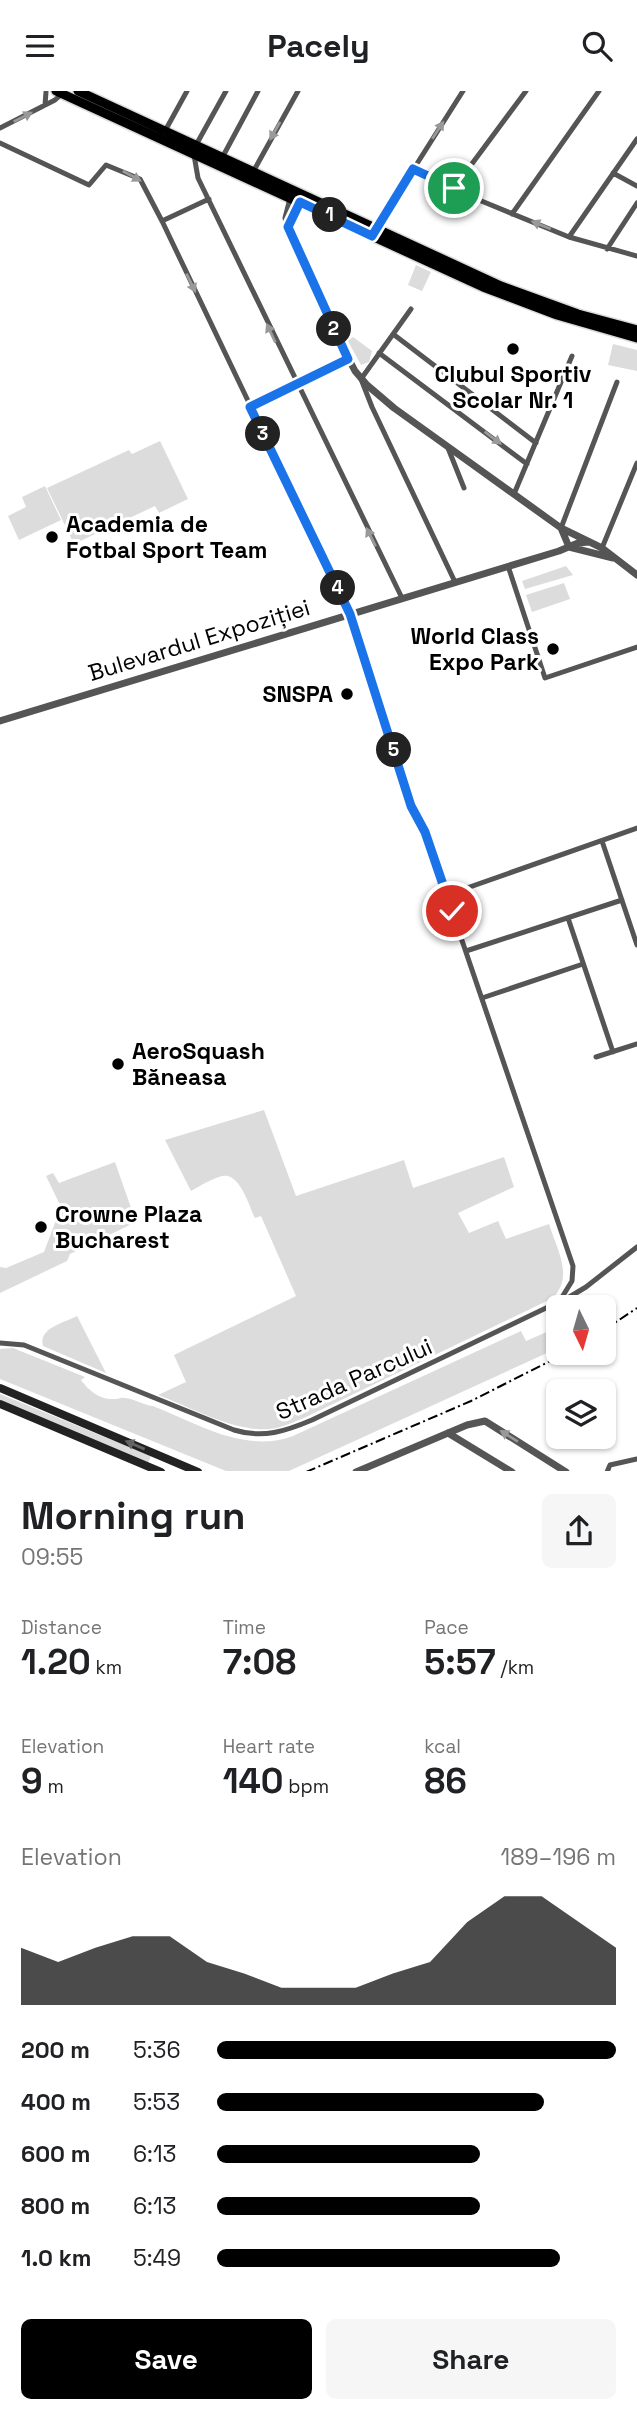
<!DOCTYPE html>
<meta charset="utf-8">
<style>
body{margin:0;font-family:"Space Grotesk",sans-serif;background:#f6f6f6;color:#202124;height:100vh;display:flex;flex-direction:column;font-size:26px;white-space:nowrap}
*{box-sizing:border-box;margin:0}
p{font-size:23px;color:#757577}
.icon{flex:none;width:38px;height:38px;fill:none;stroke:currentColor;stroke-width:2;stroke-linecap:round;stroke-linejoin:round}
.map{position:relative;height:1380px;overflow:hidden}
.drawer{display:flex;flex-direction:column;background:#fff;flex:1}
.drawer>*{flex:none}
.needle{width:46px;rotate:175deg}
.buttons{position:absolute;left:546px;top:1204px;display:grid;gap:14px}
.buttons a{display:grid;place-items:center;width:70px;height:70px;border-radius:10px;background:#fff;box-shadow:0 2px 5px #0004;font-size:35px}
.pin{position:absolute;display:grid;place-items:center;width:60px;height:60px;color:#fff;margin:-30px;border:4px solid #fff;border-radius:50%;box-shadow:0 2px 7px #0007}
.km{position:absolute;width:35px;height:35px;margin:-18px;border-radius:50%;background:#222;color:#fff;font-size:19px;line-height:35px;text-align:center}
.round{display:grid;place-items:center;flex:none;width:74px;height:74px;border-radius:10px;background:#f6f6f6}
.head{display:flex;align-items:center;justify-content:space-between;height:119px;padding:0 21px}
h1{font-size:38px;font-weight:800;line-height:52px}
.metrics{display:grid;grid-template-columns:repeat(3,1fr);gap:10px;height:119px;padding:7px 21px}
.metrics div{display:grid;align-content:center}
.metrics b{font-size:35px;font-weight:800}
.metrics small{font-size:19px;font-weight:400}
.metrics p{font-size:19px}
.chart{height:196px;padding:14px 21px}
.chart p{display:flex;justify-content:space-between}
.chart svg{width:100%;height:126px;margin-top:7px;fill:#000;opacity:.7}
.button{display:flex;gap:14px;margin-top:auto;padding:14px 21px}
.button a{flex:1;height:80px;border-radius:10px;background:#000;color:#fff;font-size:28px;font-weight:800;line-height:80px;text-align:center}
.button a+a{background:#f6f6f6;color:#202124}
ul{padding:0 21px;list-style:none;font-size:23px}
li{display:grid;grid-template-columns:112px 84px 1fr;align-items:center;height:52px}
li i{height:18px;border-radius:9px;background:#000}
header{display:flex;justify-content:space-between;align-items:center;height:91px;padding:0 21px;background:#fff;font-size:32px;font-weight:800}
.map>svg:first-child{display:block}
.green{fill:#dcdcdc}
.lines{fill:none;stroke-linecap:round;stroke-linejoin:round}
.primary-casing{stroke:#dbdbdb;stroke-width:12}
.minor{stroke:#555;stroke-width:5}
.tertiary{stroke:#555;stroke-width:7}
.secondary{stroke:#222;stroke-width:8}
.primary{stroke:#000;stroke-width:9}
.rail{stroke:#000;stroke-width:2;stroke-dasharray:10 3.5 2 3.5;stroke-linecap:butt}
.oneway{fill:#999}
.oneway2{fill:#646464}
.route-casing{stroke:#fff;stroke-width:14}
.route{stroke:#1a73e8;stroke-width:9}
.poi-dot{fill:#000;stroke:#fff;stroke-width:2.5}
.labels{text-anchor:middle;dominant-baseline:central;stroke-width:6;stroke-linejoin:round;paint-order:stroke}
.poi-label{font-size:23px;font-weight:bold;fill:#000;stroke:#fff;text-anchor:start}
.street-label{font-size:23px;fill:#000;stroke:#fff}
</style>
<header><svg class="icon" aria-label="menu" viewBox="0 0 24 24"><path d="M4 6h16M4 12h16M4 18h16"/></svg>Pacely<svg class="icon" aria-label="search" viewBox="0 0 24 24"><circle cx="10" cy="10" r="6"/><path d="M15 15l6 6"/></svg></header>
<div class="map">
<svg width="637" height="1381" viewBox="0 0 637 1381">
<rect width="100%" height="100%" fill="#fff"/>
<path class="green" d="M416,174L431,181L422,200L408,194Z
M353,246L372,260L369,271L361,274L348,250Z
M613,253L637,259V280L608,274Z
M160,350L188,408L159,422L155,415L74,453L47,397L129,359L132,363Z
M45,395L61,429L19,449L8,425L26,416L22,406Z
M566,475L573,484L525,498L522,490Z
M564,492L570,508L532,521L526,504Z
M264,1019L296,1105L404,1069L413,1097L504,1066L514,1096L458,1122L469,1142L498,1130L506,1148L549,1133C557,1159 574,1185 553,1207L306,1326C294,1331 282,1337 269,1338C234,1341 190,1316 158,1304L186,1291L174,1264L296,1205L261,1125L255,1127C249,1115 240,1081 222,1085C211,1088 200,1095 191,1100L165,1049Z
M115,1071L136,1131L70,1163L67,1170L0,1202V1176L6,1177L44,1161L61,1116L46,1085L53,1082L59,1092Z
M77,1225L106,1282L43,1255C38,1237 64,1232 77,1225Z
M558,1236V1257L289,1380H226L0,1288V1258L13,1257L85,1286L81,1289C89,1300 100,1309 114,1308C120,1308 120,1306 125,1307C135,1308 143,1314 153,1315C196,1332 245,1363 293,1345L521,1240L526,1250Z
M0,1303L151,1365L148,1372L0,1311Z"/>
<g class="lines">
<defs>
<path id="primary" d="M56,0L483,196L557,224L637,247
M78,0L501,195L578,223L637,239"/>
</defs>
<use href="#primary" class="primary-casing"/>
<path class="minor" d="M45,14L46,1
M0,37L55,9L64,1
M165,40L187,0
M0,52L89,94L106,74L140,88L162,130L350,523L411,715L425,741L573,1175L572,1190L559,1211
M196,54L226,0
M194,64L198,87L402,507
M222,67L258,0
M413,78L454,97L526,0
M253,81L298,0
M613,82L637,95
M479,109L569,146L637,165
M512,123L599,0
M162,130L209,108
M375,139L463,0
M569,146L637,48
M607,158L637,112
M411,218L361,288L372,316L455,491
M393,243L536,352
M379,262L527,373
M250,316L348,268
M448,357L464,397
M514,403L572,265
M561,437L617,291
M602,457L637,372
M508,475L545,587L637,556
M602,750L637,854
M447,804L637,737
M568,827L613,961
M466,860L622,809
M482,907L583,873
M596,966L637,953
M0,1252L24,1254L234,1339C263,1348 286,1340 312,1329L571,1205L586,1196L637,1156
M607,1381L610,1374L637,1368"/>
<path class="tertiary" d="M292,104L286,127L288,136L342,255L355,280L367,294L394,317L561,437L602,457L637,484
M288,136L301,108
M561,437L569,456L613,467
M0,630L559,460L578,452L589,451
M448,1342L512,1381
M356,1381L467,1334L485,1330L566,1381"/>
<path class="secondary" d="M0,1297L198,1381
M0,1313L161,1381"/>
<use href="#primary" class="primary"/>
<path class="rail" d="M604,1239L637,1217
M306,1381L471,1310L566,1262"/>
</g>
<defs><path id="oneway-solid" d="M-6-.8H1V-3.2L6.5 0L1 3.2V.8H-6Z" transform="scale(1.75)"/></defs>
<g class="oneway">
<use href="#oneway-solid" transform="translate(23 26) rotate(-27)"/>
<use href="#oneway-solid" transform="translate(438 39) rotate(-57)"/>
<use href="#oneway-solid" transform="translate(275 40) rotate(119)"/>
<use href="#oneway-solid" transform="translate(132 85) rotate(29)"/>
<use href="#oneway-solid" transform="translate(541 134) rotate(-158)"/>
<use href="#oneway-solid" transform="translate(191 192) rotate(64)"/>
<use href="#oneway-solid" transform="translate(271 242) rotate(-115)"/>
<use href="#oneway-solid" transform="translate(493 347) rotate(37)"/>
<use href="#oneway-solid" transform="translate(371 446) rotate(-116)"/>
<use href="#oneway-solid" transform="translate(509 1345) rotate(-148)"/>
</g>
<use class="oneway2" href="#oneway-solid" transform="translate(135 1354) rotate(-157)"/>
<g class="lines">
<defs>
<path id="route" d="M452,820L425,741L411,715L350,523L250,316L348,268L288,136L300,111L372,145L413,78L454,97"/>
</defs>
<use href="#route" class="route-casing"/>
<use href="#route" class="route"/>
</g>
<g class="poi-dot">
<circle cx="513" cy="258" r="7"/>
<circle cx="52" cy="446" r="7"/>
<circle cx="553" cy="558" r="7"/>
<circle cx="347" cy="603" r="7"/>
<circle cx="118" cy="973" r="7"/>
<circle cx="41" cy="1136" r="7"/>
</g>
<g class="labels">
<g class="poi-label">
<text x="513" y="283" text-anchor="middle">Clubul Sportiv<tspan x="513" dy="26">Scolar Nr. 1</tspan></text>
<text x="66" y="433">Academia de<tspan x="66" dy="26">Fotbal Sport Team</tspan></text>
<text x="539" y="545" text-anchor="end">World Class<tspan x="539" dy="26">Expo Park</tspan></text>
<text x="333" y="603" text-anchor="end">SNSPA</text>
<text x="132" y="960">AeroSquash<tspan x="132" dy="26">Băneasa</tspan></text>
<text x="55" y="1123">Crowne Plaza<tspan x="55" dy="26">Bucharest</tspan></text>
</g>
<g class="street-label">
<text transform="translate(199 549) rotate(-17)">Bulevardul Expoziției</text>
<text transform="translate(354 1288) rotate(-24)">Strada Parcului</text>
</g>
</g>
</svg>
<div class="buttons">
<a><svg class="needle" viewBox="-14 -14 28 28"><path d="M0-13l5 13h-10z" fill="#e53935"/><path d="M0 13l5-13h-10z" fill="#757577"/></svg></a>
<a><svg class="icon" aria-label="layers" viewBox="0 0 24 24"><path d="M12 4l9 5-9 5-9-5zM3 14l9 5 9-5"/></svg></a>
</div>
<div class="pin" style="left:454px;top:97px;background:#1e9e55"><svg class="icon" aria-label="arrive" viewBox="0 0 24 24"><path d="M6 21V4h12l-3 4 3 4H6"/></svg></div>
<div class="pin" style="left:452px;top:820px;background:#d93025"><svg class="icon" aria-label="check" viewBox="0 0 24 24"><path d="M5 12l5 5 9-10"/></svg></div>
<b class="km" style="left:330px;top:124px">1</b>
<b class="km" style="left:334px;top:238px">2</b>
<b class="km" style="left:263px;top:343px">3</b>
<b class="km" style="left:338px;top:497px">4</b>
<b class="km" style="left:394px;top:659px">5</b>
</div>
<section class="drawer">
<div class="head"><div><h1>Morning run</h1><p>09:55</p></div><a class="round"><svg class="icon" aria-label="share" viewBox="0 0 24 24"><path d="M12 15V3M7 8l5-5 5 5M5 13v7h14v-7"/></svg></a></div>
<div class="metrics">
<div><p>Distance</p><b>1.20<small> km</small></b></div>
<div><p>Time</p><b>7:08</b></div>
<div><p>Pace</p><b>5:57<small> /km</small></b></div>
</div>
<div class="metrics">
<div><p>Elevation</p><b>9<small> m</small></b></div>
<div><p>Heart rate</p><b>140<small> bpm</small></b></div>
<div><p>kcal</p><b>86</b></div>
</div>
<div class="chart"><p><span>Elevation</span>189–196 m</p>
<svg viewBox="0 0 160 44" preserveAspectRatio="none"><path d="M0 44V24L10 29L20 24L30 20L40 20L50 29L60 33L70 38L80 38L90 38L100 33L110 29L120 15L130 6L140 6L150 15L160 24V44z"/></svg>
</div>
<ul>
<li><b>200 m</b>5:36<i style="width:100%"></i></li>
<li><b>400 m</b>5:53<i style="width:82%"></i></li>
<li><b>600 m</b>6:13<i style="width:66%"></i></li>
<li><b>800 m</b>6:13<i style="width:66%"></i></li>
<li><b>1.0 km</b>5:49<i style="width:86%"></i></li>
</ul>
<div class="button"><a>Save</a><a>Share</a></div>
</section>
